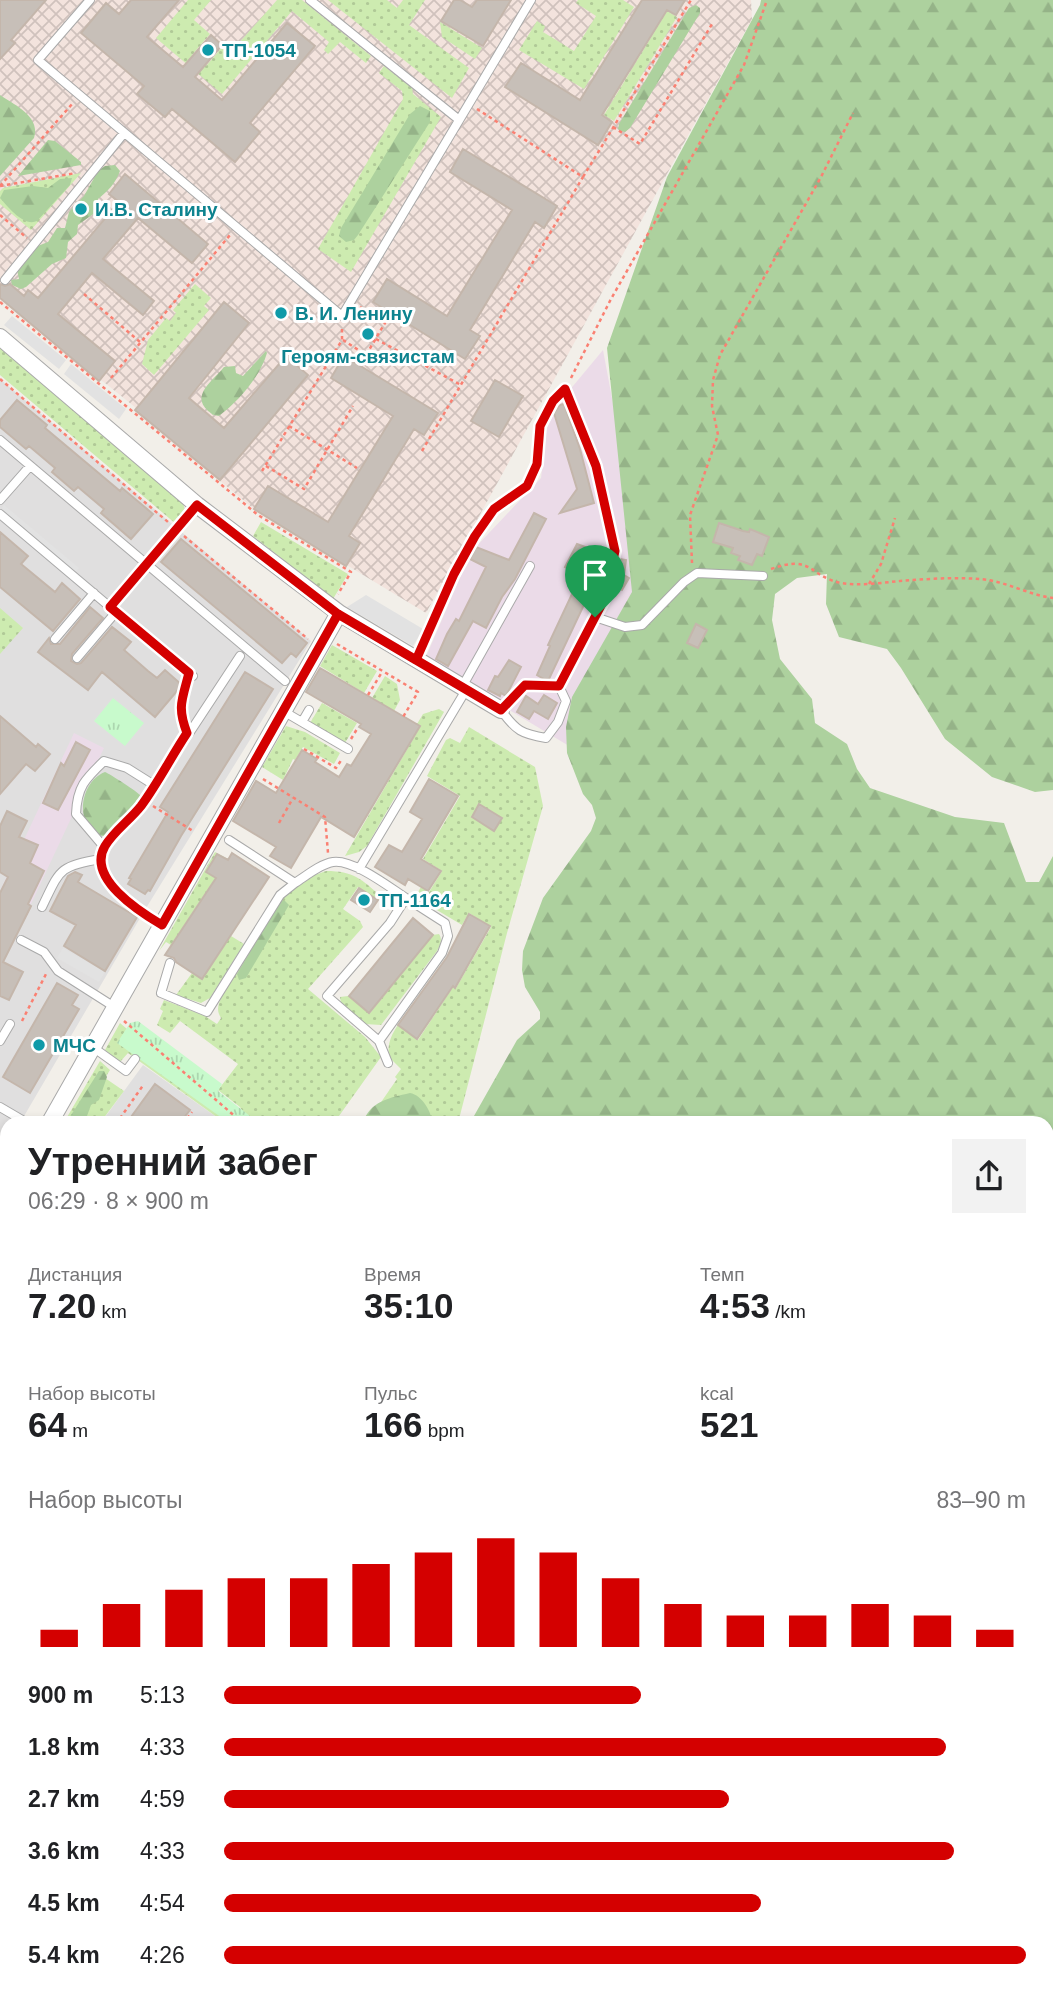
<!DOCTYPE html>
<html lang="ru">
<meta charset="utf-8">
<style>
body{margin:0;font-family:Arial,sans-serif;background:#f2f2f2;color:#202124;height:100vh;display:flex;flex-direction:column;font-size:26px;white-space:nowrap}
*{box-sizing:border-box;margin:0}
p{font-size:23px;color:#757577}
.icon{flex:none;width:38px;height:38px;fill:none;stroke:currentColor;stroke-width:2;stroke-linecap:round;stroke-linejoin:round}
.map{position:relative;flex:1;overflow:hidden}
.drawer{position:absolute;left:0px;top:1116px;width:1054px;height:884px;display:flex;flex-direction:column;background:#fff;border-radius:21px 21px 0 0;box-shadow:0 4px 10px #0003}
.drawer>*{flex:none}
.pin{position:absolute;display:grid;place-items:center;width:60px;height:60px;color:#fff;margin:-72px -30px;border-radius:50% 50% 50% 0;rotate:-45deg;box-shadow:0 0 7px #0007}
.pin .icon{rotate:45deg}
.round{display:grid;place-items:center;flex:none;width:74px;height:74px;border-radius:0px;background:#f2f2f2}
.head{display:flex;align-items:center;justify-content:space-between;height:119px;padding:0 28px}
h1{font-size:38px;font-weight:700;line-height:52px}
.metrics{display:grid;grid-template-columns:repeat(3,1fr);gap:10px;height:119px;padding:7px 28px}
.metrics div{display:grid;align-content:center}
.metrics b{font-size:35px;font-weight:700}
.metrics small{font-size:19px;font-weight:400}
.metrics p{font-size:19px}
.chart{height:196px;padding:14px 28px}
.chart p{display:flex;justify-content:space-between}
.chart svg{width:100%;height:126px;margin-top:7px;stroke:#d40000;stroke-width:6}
ul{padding:0 28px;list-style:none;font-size:23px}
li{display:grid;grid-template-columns:112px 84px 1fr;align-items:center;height:52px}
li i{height:18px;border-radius:9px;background:#d40000}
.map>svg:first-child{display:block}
.residential{fill:#e0dfdf}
.industrial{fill:#ebdbe8}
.military{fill:url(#military-cross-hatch)}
.grass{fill:url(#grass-dots)}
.forest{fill:url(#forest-firs)}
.park{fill:url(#park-tufts)}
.parking{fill:#e2e2e2}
.building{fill:#c7bfb8;stroke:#c4b6ab;stroke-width:2}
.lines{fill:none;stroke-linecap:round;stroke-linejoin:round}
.lane-casing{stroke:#a9a9a9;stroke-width:10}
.street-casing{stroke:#a9a9a9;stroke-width:18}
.path{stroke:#fa8072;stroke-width:2.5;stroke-dasharray:3.5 3.5;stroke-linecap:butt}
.lane{stroke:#fff;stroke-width:8}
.street{stroke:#fff;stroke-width:16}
.route-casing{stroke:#fff;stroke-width:14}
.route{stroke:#d40000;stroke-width:9}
.culture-dot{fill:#0f9aa8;stroke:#fff;stroke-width:2.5}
.labels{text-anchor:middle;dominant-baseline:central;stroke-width:6;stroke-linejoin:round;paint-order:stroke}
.culture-label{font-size:19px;font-weight:bold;fill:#0d838f;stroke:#fff;text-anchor:start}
</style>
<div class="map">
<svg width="1053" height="1999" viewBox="0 0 1053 1999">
<defs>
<pattern id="military-cross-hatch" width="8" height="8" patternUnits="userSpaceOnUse" patternTransform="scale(1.75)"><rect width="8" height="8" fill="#f3e3dd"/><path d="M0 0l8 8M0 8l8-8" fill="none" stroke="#d0c2bd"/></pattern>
<pattern id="grass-dots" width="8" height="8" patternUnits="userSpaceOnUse" patternTransform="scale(1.75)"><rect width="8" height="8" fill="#cdebb0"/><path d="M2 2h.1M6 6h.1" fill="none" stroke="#b0c997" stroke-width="1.8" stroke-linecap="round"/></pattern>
<pattern id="forest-firs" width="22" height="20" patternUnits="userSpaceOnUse" patternTransform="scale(1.75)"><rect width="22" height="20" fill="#add19e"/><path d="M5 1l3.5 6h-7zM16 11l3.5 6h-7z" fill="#95b388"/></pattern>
<pattern id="park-tufts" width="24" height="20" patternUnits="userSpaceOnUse" patternTransform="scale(1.75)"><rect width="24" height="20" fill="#c8facc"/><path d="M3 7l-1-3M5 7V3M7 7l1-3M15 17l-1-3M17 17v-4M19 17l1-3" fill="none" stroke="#acd6af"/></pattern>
</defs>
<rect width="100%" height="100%" fill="#f2efe9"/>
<path class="residential" d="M0,379L311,641L143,913L20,1123L7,1124V1146L0,1158Z
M143,1065L225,1123L100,1124Z"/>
<path class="industrial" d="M603,350L649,597L574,749L425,659L471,552L541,478L548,416Z
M74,733L104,748L31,904L1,889Z"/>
<path class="military" d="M0,0H751L752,19L426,613L254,509L135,410L136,408L115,391L100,379L98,380L0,298Z"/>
<path class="grass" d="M188,0H211L194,20L210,34L192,55L206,66L223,46L231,52L277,0H302L371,56L366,63L340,42L328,54L324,50L329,42L292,11L222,94L156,38Z
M328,0H387L397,8L403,0H425L409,25L469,68L452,98Z
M578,0H623L634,7L584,89L519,50L537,21L545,26L543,32L574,51L596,16L576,3Z
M667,11L677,17L614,121L604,115Z
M440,22L482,48L475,59L442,37Z
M384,66L412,88L413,94L441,117L351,272L318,249L403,99L402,91L379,73Z
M81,173L31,230L0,204V191L3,188Z
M195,284L211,298L204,306L209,310L154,375L142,364L148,340L166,318L170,321L176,313L173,310Z
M0,343L183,502L185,511L176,524L0,375Z
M261,522L348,574L333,599L253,536Z
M0,608L23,628L0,654Z
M332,645L377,671L364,693L320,666Z
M385,676L397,684L400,700L394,711L372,698Z
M322,703L357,723L345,743L310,723Z
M439,709L444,712L367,846L359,852L345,856L420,727L417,724L423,714Z
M286,726L305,732L340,753L334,764L303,747L295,760L293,759L283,780L262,767Z
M469,727L535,767L543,806L507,933L458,1123L366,1124L397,1079L395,1077L401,1069L389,1057C387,1045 391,1035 398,1025L418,1040L453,987L456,988L491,927L469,913L462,925L415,897L421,887L429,892L442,871L423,859L460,796L427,776L446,740L450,738L460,743Z
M215,852L228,859L171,945L166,942L159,951Z
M326,871C354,871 361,879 382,897L379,900L358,887L343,909L360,921L363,927L308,989L365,1037L381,1057L334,1123H249L240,1107L218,1090L238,1064L180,1021L170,1033L157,1025L163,1011L160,1009L164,1000L205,1016L217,1024L221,1018C216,1010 218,1005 222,996L284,896L315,875Z
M433,935L439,934C443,940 440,945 437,951L381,1025L365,1024L341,1003L340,997L348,996L370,1013Z
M231,936L244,944L210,998L201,1003L176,995L192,973L202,979Z
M120,1023L237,1123H225L128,1053L120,1062L105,1050Z
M100,1061L110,1070L105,1078L124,1091L100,1123L63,1124Z"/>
<path class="forest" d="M761,0H1053V790L1035,792L992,777L945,739L901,668L887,649L839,637L826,604L827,574L797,578L775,594L772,620L780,659L812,699L815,723L847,744L857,769L870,788L955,817L1004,823L1026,882H1039L1053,856V1999H0V1551L7,1550V1993H1046V1124L470,1123L517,1040L540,1019V1012L525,987L522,970L523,951L543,898L591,831L596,818L592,805L583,794L567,753L566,727L572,697L632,592L607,348L667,177L760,5Z
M696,5L700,8V13L630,128L625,132L621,131L618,129L619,124L689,8Z
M0,95C15,105 41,117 34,138L0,176Z
M420,106L430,111V122L358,235L354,240L346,242L339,236L341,228L410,114Z
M48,140L55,141L81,162V165L18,176Z
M115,165L120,171C115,184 108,191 98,199L96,212L78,225L77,234L68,242L66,258L52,264L26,287L21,289L12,285L11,280L19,279L17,270L32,254L35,247L48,242L57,228H65L69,212L84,196L98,171L105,166Z
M72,178L70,185L37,221C24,227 9,208 0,198L4,190L33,186L48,188L60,179Z
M266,351L267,353C260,377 238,402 219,416C210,414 215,416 208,411C190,395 214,380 224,367L235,366L236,373L243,376Z
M105,772C110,774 138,792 141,796C139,803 113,834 106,837C73,832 78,782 105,772Z
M280,901H285L289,905L246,978L239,980L237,974Z
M99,1071H104L107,1077L99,1100L91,1105L87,1116L80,1123H66Z
M410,1093C422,1095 432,1112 432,1123H363C370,1101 389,1098 410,1093Z"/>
<path class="park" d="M113,698L144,723L125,746L94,721Z
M138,1021L222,1084L218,1091L259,1123H229L117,1043L130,1023Z
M7,1218V1556L0,1559V1230Z"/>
<path class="parking" d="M12,316L66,360L59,369L4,325Z
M71,364L126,409L119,419L64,374Z
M4,505L79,568L74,574L0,512Z
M366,595L423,629L413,646L347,607Z
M63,948L105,972L99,982L57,958Z"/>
<path class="building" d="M0,0H46L11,40L15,43L0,59Z
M131,0H179L147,37L183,67L211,35L222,45L195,77L222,100L287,23L315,46L250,123L260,132L235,162L172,109L165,117L137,94L144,86L81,33L106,3L119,14Z
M454,0H460L472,7L477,0H511L483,46L441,21Z
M642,0H685L676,15L667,10L602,115L612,122L598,145L505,87L521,63L580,100Z
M463,149L557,206L544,228L535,222L470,330L480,336L465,359L373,302L387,279L447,316L512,210L450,172Z
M125,174L208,244L192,263L138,218L103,259L154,301L143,315L92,273L58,314L115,361L99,381L0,298V284L5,286L10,284L24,296L28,290L38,298L119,202L109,194Z
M224,302L249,323L189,398L224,428L286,356L308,375L220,480L135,410Z
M344,356L438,413L424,435L414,429L349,536L360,543L346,566L254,509L268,486L328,522L393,416L331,378Z
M495,380L523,396L499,437L471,421Z
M17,400L47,425L45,428L120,491L122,488L153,514L131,539L101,513L104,509L78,487L74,491L52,472L55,468L29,446L26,449L0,427V420Z
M564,404L580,449L594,503L560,513L577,489L554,413L560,405Z
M534,513L546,519L515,579L502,597L486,628L473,621L448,666L436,659L447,634L456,619L459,621L486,567L470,559L476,547L509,560Z
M719,523L743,531L749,532L750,529L769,537L762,556L757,554L752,565L738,560L740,556L731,553L733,548L713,542Z
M0,532L28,556L21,564L55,592L62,583L80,599L53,631L0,587Z
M181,539L307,643L296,657L291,653L282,663L161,562Z
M577,544L607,555L602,579L597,577L549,679H544L537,675L550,646L548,645L581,575L565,567Z
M620,559L626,560L624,575L629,578L622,590L614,586Z
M90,607L103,618L72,654L71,661L77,664L81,663L112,627L131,642L124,650L148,671L157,678L165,670L182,685L155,717L102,672L88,690L38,652L49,638L51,644H60Z
M696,624L707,630L698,648L687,643Z
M509,660L521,667L507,694L506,696L501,693L500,696L488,690L495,676L498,677Z
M320,668L420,726L354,837L321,817L291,868L270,856L276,847L233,821L256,781L276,793L302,750L317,759L315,762L339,777L347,764L351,766L371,734L359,727L361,724L306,692Z
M245,672L273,689L181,836L150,891L148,890L145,894L128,884L131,879L129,878L168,812L160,807Z
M544,695L557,703L548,719L534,711L529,719L517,712L526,696L538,704Z
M0,716L36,747L38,744L50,754L35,771L26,764L0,794Z
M76,742L90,750L58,810L43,803L61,763L64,766Z
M429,779L458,796L421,859L441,871L428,891L408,879L405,885L375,867L389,845L402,852L422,819L410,812Z
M479,804L502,818L494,831L472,817Z
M7,811L27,821L19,837L38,845L30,863L44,871L28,904L31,906L3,962L23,972L9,1000L0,996V893L8,877L0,872V826Z
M232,853L269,877L202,979L176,962L174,958L165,955L216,878L206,872L217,854L228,860Z
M75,872L82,875L78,882L137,917L105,971L64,946L76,925L50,911L68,876Z
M359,888L378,900L370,912L351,900Z
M469,914L490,926L455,988L453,986L417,1039L398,1025L447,957Z
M413,918L433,935L369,1013L349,996Z
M57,983L78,995L72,1005L79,1009L30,1093L3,1077Z
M155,1084L190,1110L179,1124H126Z"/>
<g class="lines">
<defs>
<path id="lane" d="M90,0L38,60L342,316L531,0
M310,0L458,119
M5,280L124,133
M0,440L285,681
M0,500L30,466
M0,514L110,607
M595,617L625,627L642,625L684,582L697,573L763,576
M55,639L94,593
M77,658L116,612
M416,660C438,611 457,560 489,516C499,502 521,496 529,482C542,458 534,444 541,424C546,411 555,399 565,389L596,466L615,551L604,600L559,686L525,685L501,710C516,731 522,734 546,738L558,722L566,701L559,686
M193,676L110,607L197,505
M462,687L530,566
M283,711L348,749
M302,722L309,710
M104,847L76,814C77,787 85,779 104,761L127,768L154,785
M359,869L466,690
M295,883C306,876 320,864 333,862C353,859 389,887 406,898L390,923L327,996L379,1041
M42,907C60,870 58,866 101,859
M162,925L125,900L114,888L104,872L101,855L112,836L140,808L240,656
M21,940L44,952L58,971L116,1008
M170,963L161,993L207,1012L280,895L295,883L229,840
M0,1041L10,1024
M94,1048L126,1071L135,1059
M388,1063L379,1041L442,953L448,936L445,923L406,898
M0,1107L29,1124"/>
<path id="street" d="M0,337L197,505L339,613L501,710
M49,1124L339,613
M0,1208L7,1196"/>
</defs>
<use href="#lane" class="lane-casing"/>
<use href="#street" class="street-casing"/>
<path class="path" d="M477,109L583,177L691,0
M613,127L640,144L712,24
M0,186L73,103
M0,186L76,173
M0,215L27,238
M84,294L140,342
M0,302L258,515L351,572L338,594
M376,339L461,385
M343,340L366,355L385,323L360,307
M111,378L230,235
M571,378L611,299L744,65L767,0
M0,379L168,522
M289,426L357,468
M422,451L583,177
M266,466L304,489L353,406
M262,471L342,340V326
M184,536L308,639
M692,563L690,515L718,435L712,406L713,380L720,355L821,177L853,113
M771,569C813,554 808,576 841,583C859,586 881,583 900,581C926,579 954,577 980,579C1006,581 1028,595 1053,598
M869,584L881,564L895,518
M337,644L418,692L403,717
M368,695L382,672
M182,721L180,704L186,683
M351,739L357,729
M304,749L336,768L342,759
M263,779L325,817L328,853
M153,806L193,831
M279,823L293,798
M22,1021L46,974
M124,1021L244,1124
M116,1124L144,1084
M183,1124L192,1112
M0,1268L7,1257
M0,1295L7,1300
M0,1313L7,1304
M0,1343L7,1334
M0,1417L7,1408
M0,1467L7,1458
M0,1545L7,1543
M356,1999L362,1993"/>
<use href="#lane" class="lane"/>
<use href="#street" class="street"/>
</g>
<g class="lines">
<defs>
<path id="route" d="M595,617L559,686L525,685L501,710L338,614L162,925C140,912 86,878 105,846C114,831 130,820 141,806C158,783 171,757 187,733C177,707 182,700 189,673L110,607L197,505L338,614L416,660L454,574L475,536L494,509L527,486L537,464L540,426L553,401L565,389L596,466L615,551L604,600L595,617"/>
</defs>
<use href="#route" class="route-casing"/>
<use href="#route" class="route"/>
</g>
<g class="culture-dot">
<circle cx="208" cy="50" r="7"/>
<circle cx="81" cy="209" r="7"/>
<circle cx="281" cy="313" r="7"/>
<circle cx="368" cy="334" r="7"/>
<circle cx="364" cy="900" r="7"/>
<circle cx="39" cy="1045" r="7"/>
</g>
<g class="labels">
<g class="culture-label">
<text x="222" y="50">ТП-1054</text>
<text x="95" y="209">И.В. Сталину</text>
<text x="295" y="313">В. И. Ленину</text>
<text x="368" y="356" text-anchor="middle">Героям-связистам</text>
<text x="378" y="900">ТП-1164</text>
<text x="53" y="1045">МЧС</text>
</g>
</g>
</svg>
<div class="pin" style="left:595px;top:617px;background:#1e9e55"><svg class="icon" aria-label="arrive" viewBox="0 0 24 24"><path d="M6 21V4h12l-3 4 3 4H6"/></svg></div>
<section class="drawer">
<div class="head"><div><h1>Утренний забег</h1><p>06:29 · 8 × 900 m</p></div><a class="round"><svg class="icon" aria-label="share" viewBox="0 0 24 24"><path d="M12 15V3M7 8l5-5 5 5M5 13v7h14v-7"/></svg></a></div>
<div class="metrics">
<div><p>Дистанция</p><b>7.20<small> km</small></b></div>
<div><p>Время</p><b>35:10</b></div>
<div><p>Темп</p><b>4:53<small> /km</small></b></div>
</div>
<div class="metrics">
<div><p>Набор высоты</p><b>64<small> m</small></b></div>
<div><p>Пульс</p><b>166<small> bpm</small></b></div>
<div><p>kcal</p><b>521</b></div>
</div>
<div class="chart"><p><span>Набор высоты</span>83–90 m</p>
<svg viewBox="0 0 160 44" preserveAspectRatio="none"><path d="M5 44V38M15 44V29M25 44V24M35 44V20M45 44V20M55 44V15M65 44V11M75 44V6M85 44V11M95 44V20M105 44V29M115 44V33M125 44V33M135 44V29M145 44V33M155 44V38"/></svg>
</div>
<ul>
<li><b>900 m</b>5:13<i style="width:52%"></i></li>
<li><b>1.8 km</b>4:33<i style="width:90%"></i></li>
<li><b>2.7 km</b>4:59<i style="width:63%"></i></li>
<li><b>3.6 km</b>4:33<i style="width:91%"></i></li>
<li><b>4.5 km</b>4:54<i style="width:67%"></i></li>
<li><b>5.4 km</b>4:26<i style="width:100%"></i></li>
</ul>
</section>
</div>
